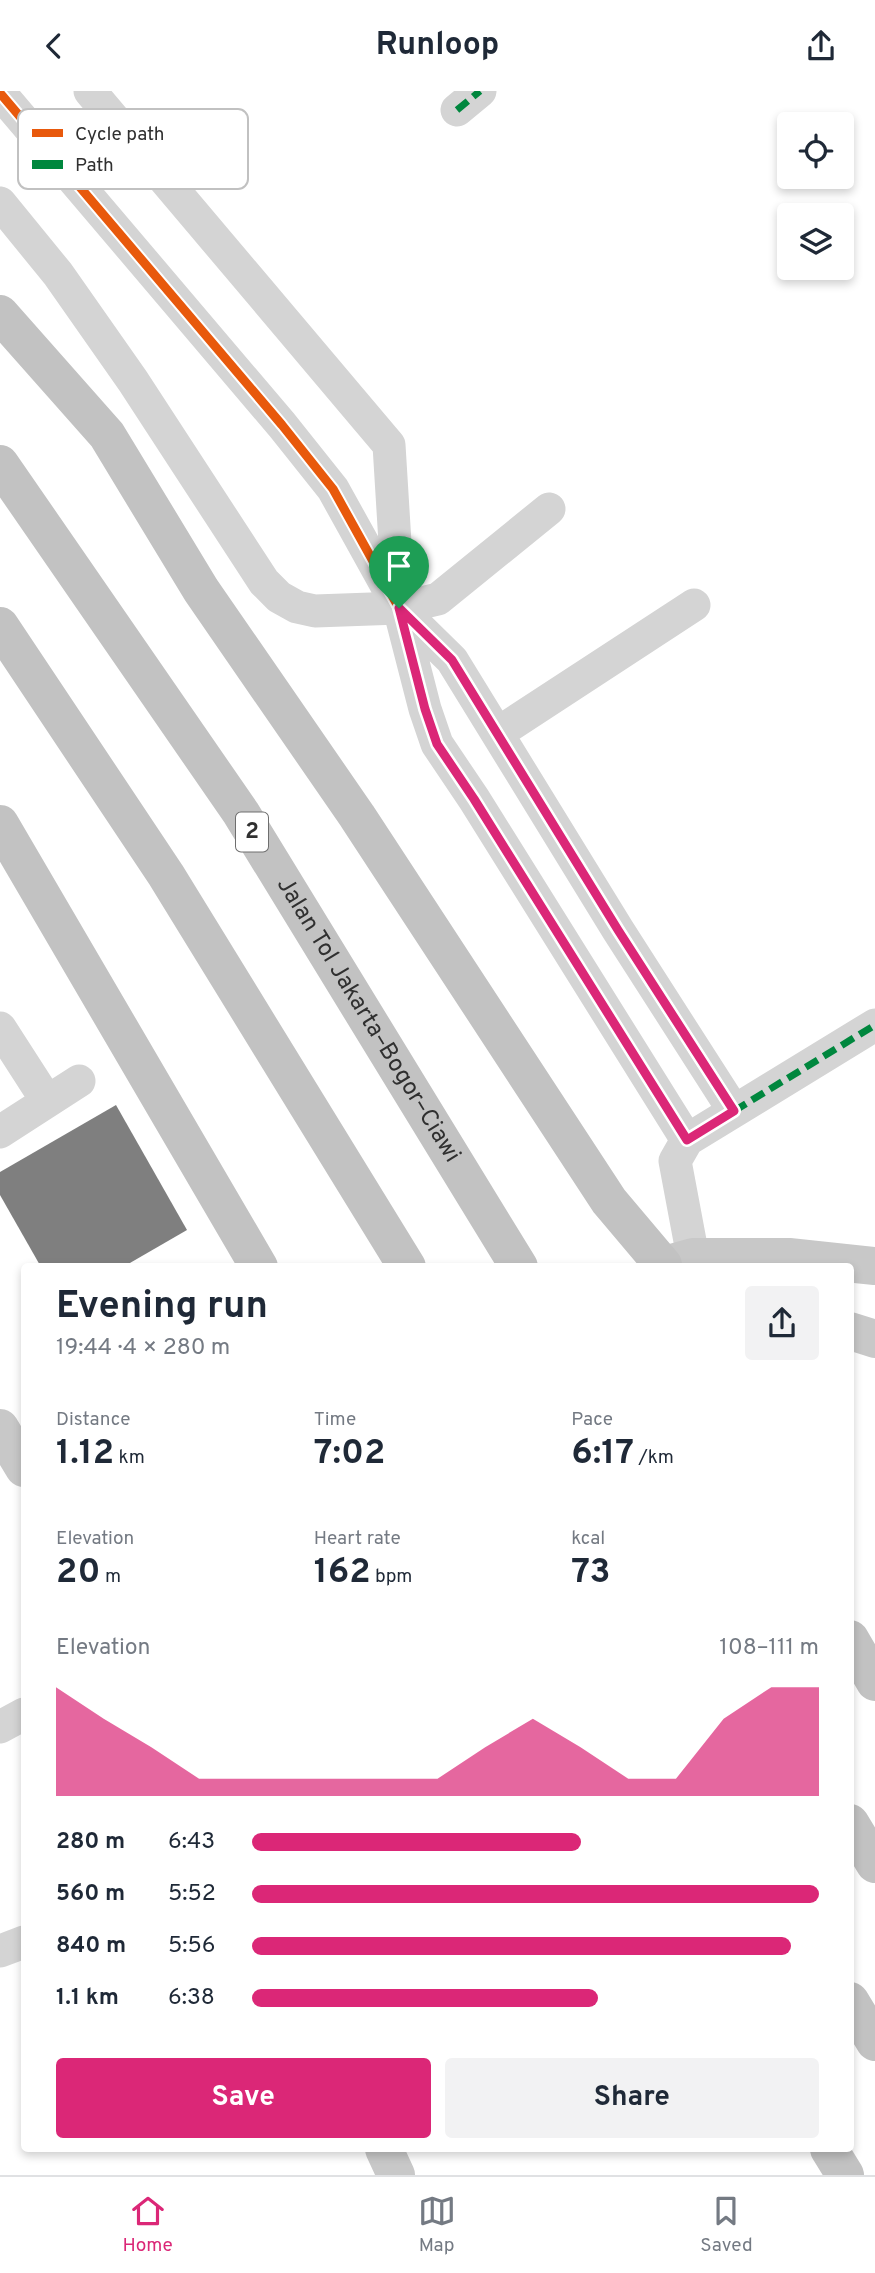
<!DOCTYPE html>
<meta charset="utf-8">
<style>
body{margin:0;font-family:Overpass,sans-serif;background:#f2f2f3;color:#1f2937;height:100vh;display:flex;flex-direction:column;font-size:26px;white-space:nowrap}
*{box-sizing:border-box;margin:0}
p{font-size:23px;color:#747a83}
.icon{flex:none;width:38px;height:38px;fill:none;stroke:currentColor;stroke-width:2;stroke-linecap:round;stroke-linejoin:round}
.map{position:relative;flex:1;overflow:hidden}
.sheet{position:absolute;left:21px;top:1172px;width:833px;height:889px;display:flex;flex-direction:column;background:#fff;border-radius:7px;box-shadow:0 4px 10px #0003}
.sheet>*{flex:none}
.buttons{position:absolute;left:777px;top:21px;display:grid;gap:14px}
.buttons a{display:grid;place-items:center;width:77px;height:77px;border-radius:7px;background:#fff;box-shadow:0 4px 10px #0003;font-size:35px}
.pin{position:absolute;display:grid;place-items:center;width:60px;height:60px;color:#fff;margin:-72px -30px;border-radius:50% 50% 50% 0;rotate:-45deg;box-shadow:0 0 7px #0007}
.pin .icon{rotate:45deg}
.round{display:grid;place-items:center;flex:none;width:74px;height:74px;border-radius:7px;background:#f2f2f3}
.head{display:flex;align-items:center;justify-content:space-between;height:119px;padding:0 35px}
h1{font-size:38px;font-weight:700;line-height:52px}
.figures{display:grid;grid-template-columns:repeat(3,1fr);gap:10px;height:119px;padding:7px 35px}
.figures div{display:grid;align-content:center}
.figures b{font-size:35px;font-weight:700}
.figures small{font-size:19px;font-weight:400}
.figures p{font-size:19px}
.chart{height:196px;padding:14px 35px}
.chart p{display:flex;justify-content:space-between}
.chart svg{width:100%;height:126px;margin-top:7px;fill:#db2777;opacity:.7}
.cta{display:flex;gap:14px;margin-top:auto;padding:14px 35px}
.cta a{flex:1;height:80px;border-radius:7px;background:#db2777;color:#fff;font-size:28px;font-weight:700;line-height:80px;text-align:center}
.cta a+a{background:#f2f2f3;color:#1f2937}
ul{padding:0 35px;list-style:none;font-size:23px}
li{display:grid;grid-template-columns:112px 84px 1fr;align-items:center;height:52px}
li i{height:18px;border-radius:9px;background:#db2777}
header{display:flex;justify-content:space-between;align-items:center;height:91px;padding:0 35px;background:#fff;font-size:32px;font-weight:700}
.dock{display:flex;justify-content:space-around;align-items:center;height:98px;border-top:2px solid #e0e1e3;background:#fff;font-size:19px;color:#747a83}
.dock a{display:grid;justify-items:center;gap:4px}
.dock .current{color:#db2777}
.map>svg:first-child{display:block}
.building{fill:#7f7f7f}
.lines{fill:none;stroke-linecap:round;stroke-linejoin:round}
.minor{stroke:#d4d4d4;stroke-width:33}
.major{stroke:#c8c8c8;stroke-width:38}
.highway{stroke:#c2c2c2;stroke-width:38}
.quiet{stroke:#00873e;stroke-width:7;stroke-dasharray:14 7;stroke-linecap:butt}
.cycleway-casing{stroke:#fff;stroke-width:13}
.cycleway{stroke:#e8590c;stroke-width:9}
.route-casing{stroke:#fff;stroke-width:14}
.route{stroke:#db2777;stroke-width:9}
.labels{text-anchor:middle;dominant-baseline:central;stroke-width:7;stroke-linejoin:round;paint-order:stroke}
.shield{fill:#fff;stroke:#6e6e6e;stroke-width:2}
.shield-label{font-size:23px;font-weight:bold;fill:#303030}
.street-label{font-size:24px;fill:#303030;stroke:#fff}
.key{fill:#fff;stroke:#c1c1c1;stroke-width:2}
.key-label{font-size:19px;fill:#303030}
</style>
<header><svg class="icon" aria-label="back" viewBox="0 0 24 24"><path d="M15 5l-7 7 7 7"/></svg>Runloop<svg class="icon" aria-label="share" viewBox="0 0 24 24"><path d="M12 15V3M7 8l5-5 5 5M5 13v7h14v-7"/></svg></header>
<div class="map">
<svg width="875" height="2084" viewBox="0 0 875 2084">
<rect width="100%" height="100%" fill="#fff"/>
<path class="building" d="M116,1014L187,1139L123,1176H41L0,1104V1081Z"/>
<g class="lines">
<path class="minor" d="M90,0L389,354L399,517L425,618L437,653L474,708L687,1049
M0,2L282,334L333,398L399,517L452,569L618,839L734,1020
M457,19L480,0
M0,112L58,183L133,290L264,491L279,506L297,516L315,520L399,517L438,508L549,418
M498,642L694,514
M0,937L47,1010
M0,1041L79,990
M693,1166L675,1070L687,1049L875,934
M0,1636L24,1623
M0,1860L24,1851"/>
<path class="major" d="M657,1176L693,1166H789L875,1175
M850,1240L875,1248
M0,1337L24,1377
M384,2058L396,2084"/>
<g class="highway">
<path d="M0,223L107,344L201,499L357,725L609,1110L663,1174"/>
<path id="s1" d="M0,373L241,722L519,1176"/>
<path d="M0,535L166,784L407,1176"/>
<path d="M0,733L259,1176"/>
<path d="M850,1548L875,1591"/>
<path d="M850,1732L875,1773"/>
<path d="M850,1910L875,1951"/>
<path d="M829,2058L845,2084"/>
</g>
<path class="quiet" d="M457,19L480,0
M734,1020L875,934"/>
<defs>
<path id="cycleway" d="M0,2L282,334L333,398L399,517L452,569L618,839L734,1020"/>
</defs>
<use href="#cycleway" class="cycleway-casing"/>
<use href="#cycleway" class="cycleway"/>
</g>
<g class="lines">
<defs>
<path id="route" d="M399,517L452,569L618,839L734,1020L687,1049L474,708L437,653L425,618Z"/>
</defs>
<use href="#route" class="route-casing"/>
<use href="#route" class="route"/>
</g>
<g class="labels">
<rect class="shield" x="236" y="721.5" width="32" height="39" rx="5"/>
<g class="shield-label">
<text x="252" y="741">2</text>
</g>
<g class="street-label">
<text stroke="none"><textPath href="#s1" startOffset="667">Jalan Tol Jakarta–Bogor–Ciawi</textPath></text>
</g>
</g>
<rect x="18" y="18" width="230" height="80" rx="10" class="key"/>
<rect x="32" y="38" width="31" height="8" fill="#e8590c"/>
<rect x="32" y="69" width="31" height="9" fill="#00873e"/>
<g class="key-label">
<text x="75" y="49">Cycle path</text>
<text x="75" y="80">Path</text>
</g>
</svg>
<div class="buttons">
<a><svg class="icon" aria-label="locate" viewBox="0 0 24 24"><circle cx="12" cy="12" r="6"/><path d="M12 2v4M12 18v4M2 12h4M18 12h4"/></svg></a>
<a><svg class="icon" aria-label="layers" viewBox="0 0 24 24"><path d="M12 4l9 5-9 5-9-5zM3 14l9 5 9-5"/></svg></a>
</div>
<div class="pin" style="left:399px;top:517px;background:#1e9e55"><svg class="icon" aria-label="arrive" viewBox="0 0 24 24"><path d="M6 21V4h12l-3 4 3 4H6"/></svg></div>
<section class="sheet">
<div class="head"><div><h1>Evening run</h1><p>19:44 · 4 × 280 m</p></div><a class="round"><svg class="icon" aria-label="share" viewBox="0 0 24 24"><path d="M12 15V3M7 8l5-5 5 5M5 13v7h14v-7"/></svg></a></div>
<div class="figures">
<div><p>Distance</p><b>1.12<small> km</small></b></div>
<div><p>Time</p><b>7:02</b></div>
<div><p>Pace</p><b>6:17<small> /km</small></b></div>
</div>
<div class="figures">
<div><p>Elevation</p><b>20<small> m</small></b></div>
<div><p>Heart rate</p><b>162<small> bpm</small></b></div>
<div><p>kcal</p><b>73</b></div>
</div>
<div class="chart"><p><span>Elevation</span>108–111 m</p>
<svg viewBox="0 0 160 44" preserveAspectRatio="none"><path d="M0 44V6L10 17L20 27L30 38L40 38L50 38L60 38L70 38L80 38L90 27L100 17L110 27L120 38L130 38L140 17L150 6L160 6V44z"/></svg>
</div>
<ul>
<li><b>280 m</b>6:43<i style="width:58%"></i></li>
<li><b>560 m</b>5:52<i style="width:100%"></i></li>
<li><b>840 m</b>5:56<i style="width:95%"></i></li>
<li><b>1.1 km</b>6:38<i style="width:61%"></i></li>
</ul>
<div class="cta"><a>Save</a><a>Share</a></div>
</section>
</div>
<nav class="dock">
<a class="current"><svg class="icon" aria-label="home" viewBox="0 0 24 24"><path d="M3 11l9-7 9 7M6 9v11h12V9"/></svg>Home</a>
<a><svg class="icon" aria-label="map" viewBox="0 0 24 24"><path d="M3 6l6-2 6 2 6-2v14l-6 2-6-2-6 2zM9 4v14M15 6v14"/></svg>Map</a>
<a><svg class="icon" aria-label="saved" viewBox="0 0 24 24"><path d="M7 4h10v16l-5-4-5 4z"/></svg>Saved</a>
</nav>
